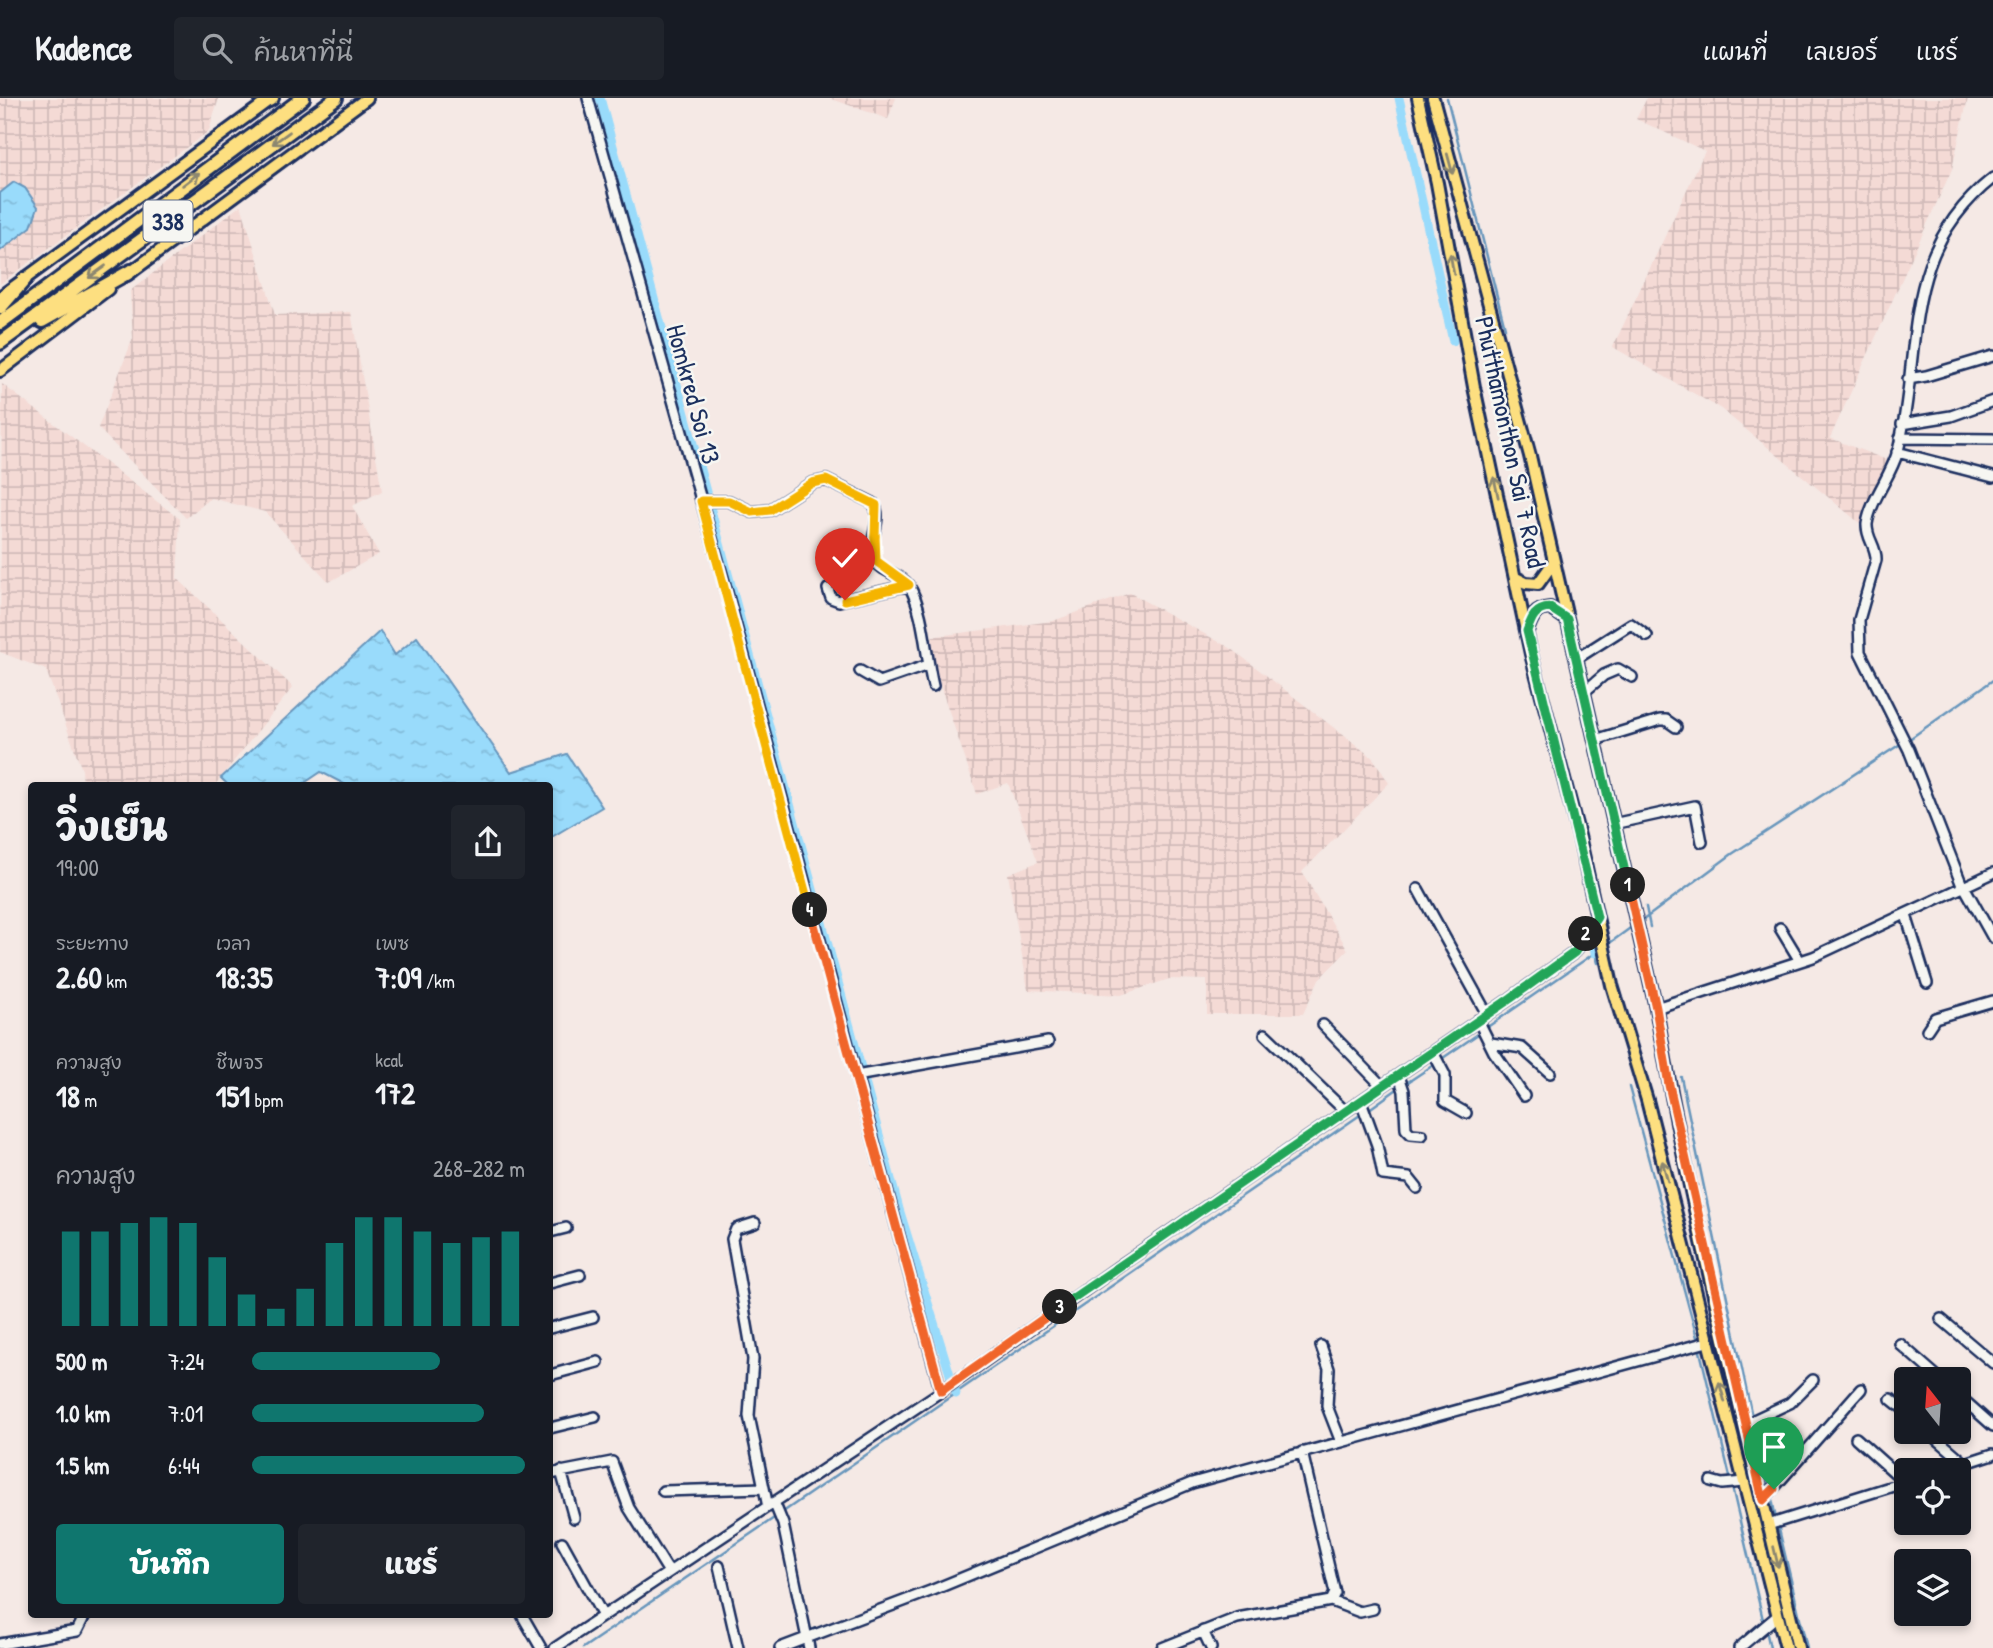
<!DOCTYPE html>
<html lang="th">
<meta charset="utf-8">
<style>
body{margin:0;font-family:"Patrick Hand","Playpen Sans Thai",sans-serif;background:#20242c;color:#f1f3f6;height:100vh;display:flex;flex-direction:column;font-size:26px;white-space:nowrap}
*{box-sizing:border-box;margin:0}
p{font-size:23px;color:#9ea1a6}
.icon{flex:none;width:38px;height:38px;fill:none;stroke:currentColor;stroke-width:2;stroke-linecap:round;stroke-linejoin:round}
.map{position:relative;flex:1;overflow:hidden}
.drawer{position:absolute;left:28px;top:684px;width:525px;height:836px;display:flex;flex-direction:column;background:#171b24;border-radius:7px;box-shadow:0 4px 10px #0003}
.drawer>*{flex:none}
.needle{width:46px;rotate:343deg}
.controls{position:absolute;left:1894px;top:1269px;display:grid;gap:14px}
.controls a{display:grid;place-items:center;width:77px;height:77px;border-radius:7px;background:#171b24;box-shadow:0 4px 10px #0003;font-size:35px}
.pin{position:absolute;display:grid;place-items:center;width:60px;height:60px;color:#fff;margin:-72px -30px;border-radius:50% 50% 50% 0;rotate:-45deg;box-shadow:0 0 7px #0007}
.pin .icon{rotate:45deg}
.km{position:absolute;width:35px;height:35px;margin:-18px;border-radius:50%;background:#222;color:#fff;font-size:19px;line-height:35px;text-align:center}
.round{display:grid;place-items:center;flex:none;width:74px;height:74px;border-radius:7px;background:#20242c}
.head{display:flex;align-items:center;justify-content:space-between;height:119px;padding:0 28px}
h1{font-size:38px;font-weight:800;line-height:52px}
.stats{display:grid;grid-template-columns:repeat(3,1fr);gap:10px;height:119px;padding:7px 28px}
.stats div{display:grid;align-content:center}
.stats b{font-size:30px;font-weight:800}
.stats small{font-size:19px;font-weight:400}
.stats p{font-size:19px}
.chart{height:196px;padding:14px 28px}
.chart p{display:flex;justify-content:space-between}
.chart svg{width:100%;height:126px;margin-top:7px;stroke:#0f766e;stroke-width:6}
.primary-button{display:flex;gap:14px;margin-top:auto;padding:14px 28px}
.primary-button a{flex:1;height:80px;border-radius:7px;background:#0f766e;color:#fff;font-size:28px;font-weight:800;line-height:80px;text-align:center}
.primary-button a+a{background:#20242c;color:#f1f3f6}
ul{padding:0 28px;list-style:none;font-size:23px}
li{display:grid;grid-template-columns:112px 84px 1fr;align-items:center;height:52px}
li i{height:18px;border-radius:9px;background:#0f766e}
header{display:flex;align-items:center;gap:42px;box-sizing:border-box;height:98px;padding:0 35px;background:#171b24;border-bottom:2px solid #363941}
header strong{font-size:33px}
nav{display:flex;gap:38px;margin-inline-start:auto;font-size:24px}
.search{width:490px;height:63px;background:#20242c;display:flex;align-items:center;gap:18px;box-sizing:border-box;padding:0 24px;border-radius:7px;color:#9ea1a6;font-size:26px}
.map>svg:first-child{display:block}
.industrial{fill:url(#industrial-grid)}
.water{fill:url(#water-ripples);stroke:#6796bc;stroke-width:2}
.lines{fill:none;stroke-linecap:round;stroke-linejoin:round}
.stream{stroke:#6796bc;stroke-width:2.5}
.canal{stroke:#99dbfb;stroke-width:9}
.minor-casing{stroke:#1b2f5e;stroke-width:14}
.major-casing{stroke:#1b2f5e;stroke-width:16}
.highway-casing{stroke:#1b2f5e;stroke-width:18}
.minor{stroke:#f6f6f2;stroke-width:9}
.major{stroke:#fddf80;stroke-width:10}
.highway{stroke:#fddf80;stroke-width:12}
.oneway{stroke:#8c876f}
.split-1-casing{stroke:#fff;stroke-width:14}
.split-2-casing{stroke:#fff;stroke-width:14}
.split-3-casing{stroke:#fff;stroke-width:14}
.split-4-casing{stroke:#fff;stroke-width:14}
.split-5-casing{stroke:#fff;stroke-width:14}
.split-6-casing{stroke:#fff;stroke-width:14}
.split-1{stroke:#f0652b;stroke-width:9}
.split-2{stroke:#22a559;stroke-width:9}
.split-3{stroke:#22a559;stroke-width:9}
.split-4{stroke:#f0652b;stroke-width:9}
.split-5{stroke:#f5b400;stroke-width:9}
.split-6{stroke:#f5b400;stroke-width:9}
.labels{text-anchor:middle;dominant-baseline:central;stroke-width:5;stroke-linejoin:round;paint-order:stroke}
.shield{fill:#f6f6f2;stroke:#5d6b8a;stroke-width:2}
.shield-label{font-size:24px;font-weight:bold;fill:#1b2f5e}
.street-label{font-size:26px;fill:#1b2f5e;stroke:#f6f6f2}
</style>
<header>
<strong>Kadence</strong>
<div class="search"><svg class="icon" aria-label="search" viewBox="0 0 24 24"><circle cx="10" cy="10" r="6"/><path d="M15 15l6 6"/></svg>ค้นหาที่นี่</div>
<nav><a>แผนที่</a><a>เลเยอร์</a><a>แชร์</a></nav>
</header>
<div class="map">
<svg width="1993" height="1550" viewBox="0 0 1993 1550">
<defs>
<pattern id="industrial-grid" width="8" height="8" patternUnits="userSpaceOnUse" patternTransform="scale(1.75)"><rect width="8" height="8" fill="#f4dad5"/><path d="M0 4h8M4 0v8" fill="none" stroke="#d1bbb9"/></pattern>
<pattern id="water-ripples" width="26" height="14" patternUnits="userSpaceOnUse" patternTransform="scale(1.75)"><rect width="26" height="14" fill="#99dbfb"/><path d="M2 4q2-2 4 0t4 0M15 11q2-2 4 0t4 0" fill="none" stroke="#83bcda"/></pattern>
</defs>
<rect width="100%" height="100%" fill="#f5e9e5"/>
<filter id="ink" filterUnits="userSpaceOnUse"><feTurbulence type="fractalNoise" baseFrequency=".0143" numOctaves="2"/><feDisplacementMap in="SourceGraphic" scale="14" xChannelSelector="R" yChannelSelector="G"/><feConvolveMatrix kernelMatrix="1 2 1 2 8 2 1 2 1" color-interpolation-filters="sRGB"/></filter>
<g filter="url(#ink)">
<path class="industrial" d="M0,0H219L209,33L0,186Z
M829,0H896L888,21Z
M1647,0H1968L1952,71L1830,340L1892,364L1862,427L1721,311L1613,249L1705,53L1636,21Z
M241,107L275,217L351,214L382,393L352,408L379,456L329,484L265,414L211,400L186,420L98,330L133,240L130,193Z
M2,286L180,421L177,480L293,589L214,688H83L82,672L46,572L0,554Z
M1130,495L1232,551L1373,660L1389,685L1302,774L1348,852L1319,881L1303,916H1207V882L1169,881L1121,897L1028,892L1008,776L1038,764L1008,685L977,696L937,578L930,539L1053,523Z"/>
<path class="water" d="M14,84L25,90L38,109L31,129L0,153V95Z
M380,533L395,557L417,539L511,674L567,656L602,709L550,740V688H348L321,674L300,688H229L221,680Z"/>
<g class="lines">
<path class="stream" d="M1447,0L1505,230
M1908,642L1993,582
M1646,809L1650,829
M1639,825L1732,756L1902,645
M1607,847L1633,828
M1595,855L1598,865
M1486,930L1602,850
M1440,962L1481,934
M1681,979L1752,1319
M1405,986L1435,966
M1629,989L1698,1243
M1368,1012L1400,989
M1699,1249L1731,1383
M1754,1325L1769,1390
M1732,1389L1764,1526
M1771,1396L1776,1421
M783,1414L1363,1015
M1778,1427L1807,1550
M1766,1532L1770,1550
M583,1550L777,1418"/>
<path class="canal" d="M600,0L899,1111L956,1296
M1399,0L1453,243
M1594,846L1595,855"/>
<defs>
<path id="minor" d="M588,0L725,487L941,1294
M1908,281L1926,278L1993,258
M1902,326L1951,318L1993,303
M1900,340L1993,341
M1897,354L1993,379
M701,403H729L752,414L770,412L812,385L826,382L873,405C885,421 865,445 875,463C882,474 901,476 909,488C924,511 926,561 933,588
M828,491L831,500L839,503L909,487
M1576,561L1631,526L1647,538
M860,573L879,584L928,567
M1584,594L1604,577L1618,571L1632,579
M1595,642L1660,622H1666L1676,629
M1613,726L1695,708L1702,744
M1963,790L1909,652L1860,554L1859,522L1876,462C1877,449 1866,440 1867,426C1871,401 1891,378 1898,353C1923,250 1898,155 1993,80
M1965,790L1993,840
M1418,791L1487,916
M1906,817L1927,885
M1780,830L1800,863
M1656,910L1813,859L1993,775
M1478,922L1494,954L1524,998
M1323,927L1382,988
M1927,932L1935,920L1993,903
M1265,936L1345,1013
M1491,945L1522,950L1550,975
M1433,954L1445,977V1003L1466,1015
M856,978L1048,944
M1399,978L1404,993L1406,1031L1411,1036L1422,1037
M1361,1003L1377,1047L1383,1077L1409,1080L1417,1090
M755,1125L736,1131L732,1141L753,1261L749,1318L768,1409
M550,1134L566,1130
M550,1185L580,1177
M1941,1221L1993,1265
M550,1230L593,1219
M1900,1246L1940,1281
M1321,1248L1329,1271L1327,1308L1341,1344
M550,1277L598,1264
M1958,1297L1993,1328
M1891,1301L1906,1313
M1745,1326L1790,1305L1813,1282
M550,1330L595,1319
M1929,1334L1965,1365
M1856,1340L1905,1384
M1944,1372L1993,1356
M561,1373L574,1420
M550,1376L612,1364L629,1410L669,1474
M1711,1383L1722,1386L1744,1384
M663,1393L764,1390
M1763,1402L1861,1291
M774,1404L783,1426L809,1550
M1768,1427L1906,1384
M562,1444L603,1518
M719,1468L738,1550
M1331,1503L1360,1514L1373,1511
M522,1517L541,1550
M1203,1533L1211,1550
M0,1546L77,1533L85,1517
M555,1550L958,1282L1118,1169L1511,900L1575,854L1597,819
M780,1550L933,1492L1192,1385L1707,1244
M1162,1550L1237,1520L1331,1503L1335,1495L1302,1354
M1739,1550L1776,1519"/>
<path id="major" d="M1418,0L1437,85L1474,289L1531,556L1579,738L1612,887L1647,1002L1786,1550
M1433,0L1530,358L1656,910C1692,1125 1748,1338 1798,1550
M127,177L367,0
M0,199L272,0
M0,273L108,191
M1516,480L1526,485L1538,486L1553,465
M1527,533C1532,519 1535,511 1550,510L1566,521"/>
<path id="highway" d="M269,2L272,0
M0,210L25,181
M42,223L131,173
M0,225L303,0
M0,245L336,0"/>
</defs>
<use href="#minor" class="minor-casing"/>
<use href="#major" class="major-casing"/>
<use href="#highway" class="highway-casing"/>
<use href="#minor" class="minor"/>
<use href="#major" class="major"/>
<use href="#highway" class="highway"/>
</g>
<defs><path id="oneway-shaft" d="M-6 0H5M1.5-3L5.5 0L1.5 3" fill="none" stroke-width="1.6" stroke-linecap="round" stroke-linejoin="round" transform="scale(1.75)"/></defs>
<g class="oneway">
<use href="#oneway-shaft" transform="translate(281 40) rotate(144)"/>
<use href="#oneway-shaft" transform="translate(1450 66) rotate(75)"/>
<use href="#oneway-shaft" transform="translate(191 81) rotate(-37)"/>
<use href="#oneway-shaft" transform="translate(1452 166) rotate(-100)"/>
<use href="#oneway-shaft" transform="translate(97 174) rotate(144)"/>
<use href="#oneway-shaft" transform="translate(1496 389) rotate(-102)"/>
<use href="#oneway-shaft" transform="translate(1665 1073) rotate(-105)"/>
<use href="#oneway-shaft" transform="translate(1722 1294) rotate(-106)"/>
<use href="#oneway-shaft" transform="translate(1776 1459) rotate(77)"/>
</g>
</g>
<g class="lines" filter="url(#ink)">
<defs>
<path id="split-1" d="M1628,787L1656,910L1669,987L1763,1402L1774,1391"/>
<path id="split-2" d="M1586,836L1597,819L1527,533C1532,519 1535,511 1550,510L1567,521L1628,787"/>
<path id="split-3" d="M1060,1209L1511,900L1575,854L1586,836"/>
<path id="split-4" d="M810,812L941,1293L1060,1209"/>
<path id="split-5" d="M810,812L701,403H729L752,414L770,412L812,385L826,382L876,407L875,438"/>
<path id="split-6" d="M845,502L909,487L876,463L875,438"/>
</defs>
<use href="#split-1" class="split-1-casing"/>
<use href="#split-2" class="split-2-casing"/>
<use href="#split-3" class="split-3-casing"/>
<use href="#split-4" class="split-4-casing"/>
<use href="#split-5" class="split-5-casing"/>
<use href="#split-6" class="split-6-casing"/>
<use href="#split-1" class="split-1"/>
<use href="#split-2" class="split-2"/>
<use href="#split-3" class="split-3"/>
<use href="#split-4" class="split-4"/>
<use href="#split-5" class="split-5"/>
<use href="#split-6" class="split-6"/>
</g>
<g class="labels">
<rect class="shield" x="143.5" y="102.5" width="49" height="41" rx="5"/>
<g class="shield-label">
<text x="168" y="123">338</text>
</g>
<g class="street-label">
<text transform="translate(694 296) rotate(75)">Homkred Soi 13</text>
<text transform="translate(1511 344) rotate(78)">Phutthamonthon Sai 7 Road</text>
</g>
</g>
</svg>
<div class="controls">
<a><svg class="needle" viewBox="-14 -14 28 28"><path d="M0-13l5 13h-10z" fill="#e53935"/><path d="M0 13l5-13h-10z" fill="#9ea1a6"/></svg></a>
<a><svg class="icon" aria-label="locate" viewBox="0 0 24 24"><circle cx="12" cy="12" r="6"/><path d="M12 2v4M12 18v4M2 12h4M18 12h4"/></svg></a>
<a><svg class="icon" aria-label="layers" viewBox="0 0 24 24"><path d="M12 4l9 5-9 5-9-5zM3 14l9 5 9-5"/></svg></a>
</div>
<div class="pin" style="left:1774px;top:1391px;background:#1e9e55"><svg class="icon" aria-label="arrive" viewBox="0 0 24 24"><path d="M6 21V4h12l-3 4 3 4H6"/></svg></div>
<div class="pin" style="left:845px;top:502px;background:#d93025"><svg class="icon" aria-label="check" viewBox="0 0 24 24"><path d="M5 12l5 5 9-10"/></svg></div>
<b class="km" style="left:1628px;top:787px">1</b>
<b class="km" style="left:1586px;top:836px">2</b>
<b class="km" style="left:1060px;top:1209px">3</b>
<b class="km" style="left:810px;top:812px">4</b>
<section class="drawer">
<div class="head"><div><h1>วิ่งเย็น</h1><p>19:00</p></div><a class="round"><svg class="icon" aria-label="share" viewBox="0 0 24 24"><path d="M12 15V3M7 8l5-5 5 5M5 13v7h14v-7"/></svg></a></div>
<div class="stats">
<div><p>ระยะทาง</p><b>2.60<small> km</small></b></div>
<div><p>เวลา</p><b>18:35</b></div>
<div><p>เพซ</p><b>7:09<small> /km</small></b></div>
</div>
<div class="stats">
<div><p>ความสูง</p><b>18<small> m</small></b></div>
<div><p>ชีพจร</p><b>151<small> bpm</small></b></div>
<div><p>kcal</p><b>172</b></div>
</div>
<div class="chart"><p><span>ความสูง</span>268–282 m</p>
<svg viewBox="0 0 160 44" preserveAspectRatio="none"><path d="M5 44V11M15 44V11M25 44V8M35 44V6M45 44V8M55 44V20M65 44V33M75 44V38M85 44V31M95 44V15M105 44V6M115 44V6M125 44V11M135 44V15M145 44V13M155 44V11"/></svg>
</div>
<ul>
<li><b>500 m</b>7:24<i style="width:69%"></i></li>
<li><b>1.0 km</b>7:01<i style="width:85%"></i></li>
<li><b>1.5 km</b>6:44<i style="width:100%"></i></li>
</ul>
<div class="primary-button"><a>บันทึก</a><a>แชร์</a></div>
</section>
</div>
